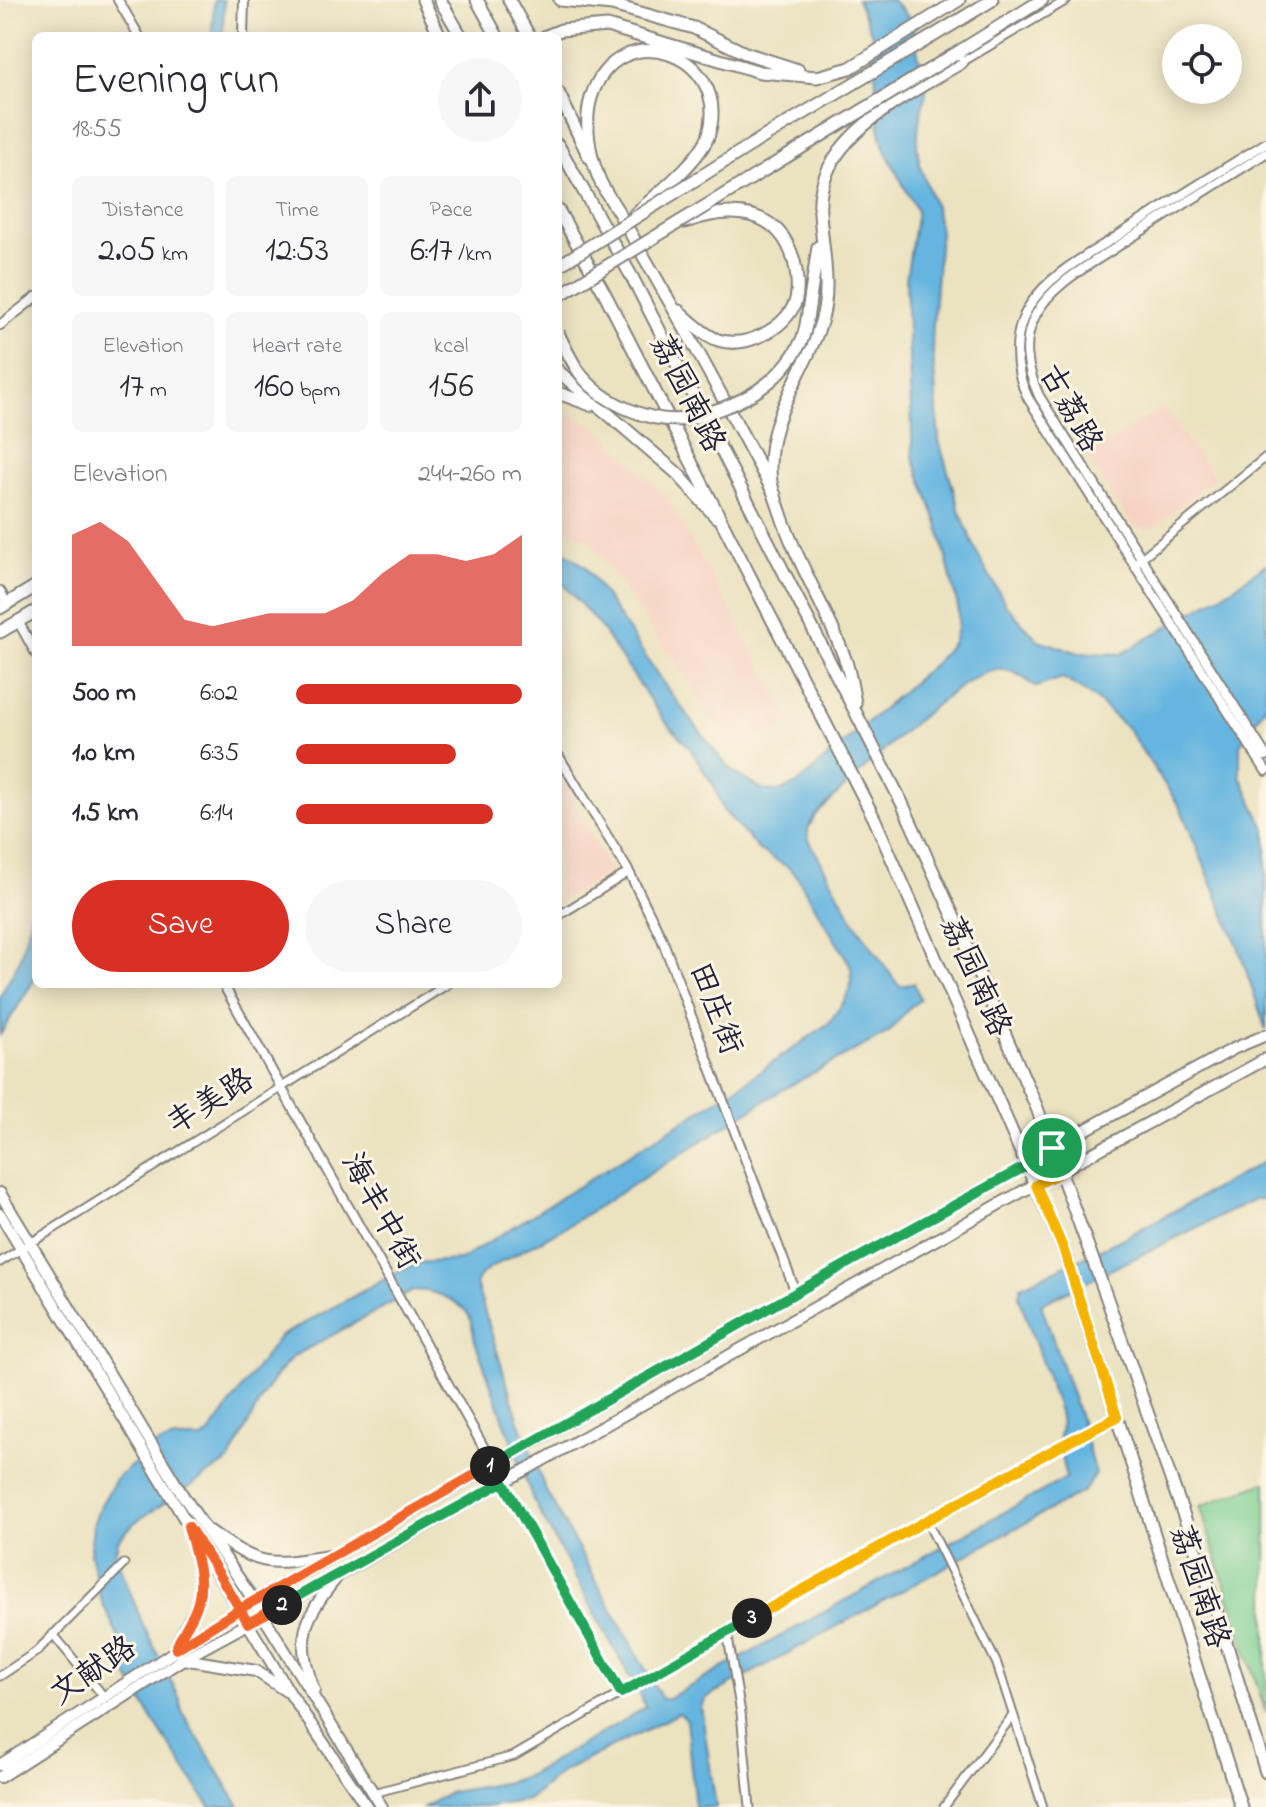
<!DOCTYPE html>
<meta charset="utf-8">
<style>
body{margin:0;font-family:"Indie Flower","LXGW WenKai TC",sans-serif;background:#f7f7f7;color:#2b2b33;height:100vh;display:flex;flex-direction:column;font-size:30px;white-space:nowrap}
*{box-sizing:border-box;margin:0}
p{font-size:26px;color:#7c7c81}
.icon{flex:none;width:44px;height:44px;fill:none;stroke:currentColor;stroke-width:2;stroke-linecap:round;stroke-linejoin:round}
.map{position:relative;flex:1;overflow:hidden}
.sheet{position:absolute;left:32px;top:32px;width:530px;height:956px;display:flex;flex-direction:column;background:#fff;border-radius:12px;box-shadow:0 4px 20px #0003}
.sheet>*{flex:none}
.tools{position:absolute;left:1162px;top:24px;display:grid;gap:16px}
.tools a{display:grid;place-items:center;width:80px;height:80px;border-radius:50%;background:#fff;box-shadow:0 4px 20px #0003;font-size:40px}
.pin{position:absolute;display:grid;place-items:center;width:68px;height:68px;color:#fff;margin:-34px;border:4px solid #fff;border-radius:50%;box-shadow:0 2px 8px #0007}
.km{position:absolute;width:40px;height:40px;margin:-20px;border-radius:50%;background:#222;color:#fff;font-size:22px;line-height:40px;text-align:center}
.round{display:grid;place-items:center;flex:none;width:84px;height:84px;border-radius:42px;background:#f7f7f7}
.headline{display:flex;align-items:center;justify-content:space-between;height:136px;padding:0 40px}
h1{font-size:44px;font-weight:600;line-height:60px}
.figures{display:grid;grid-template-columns:repeat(3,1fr);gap:12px;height:136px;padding:8px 40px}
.figures div{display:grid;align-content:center;border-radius:12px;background:#f7f7f7;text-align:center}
.figures b{font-size:34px;font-weight:600}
.figures small{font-size:22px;font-weight:400}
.figures p{font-size:22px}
.chart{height:224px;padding:16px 40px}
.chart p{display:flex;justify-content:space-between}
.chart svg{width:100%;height:144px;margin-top:8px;fill:#d93025;opacity:.7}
.action{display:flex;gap:16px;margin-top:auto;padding:16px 40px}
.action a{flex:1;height:92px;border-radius:48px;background:#d93025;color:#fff;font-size:32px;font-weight:600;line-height:92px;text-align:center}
.action a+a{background:#f7f7f7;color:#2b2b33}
ul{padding:0 40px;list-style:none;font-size:26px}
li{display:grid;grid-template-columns:128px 96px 1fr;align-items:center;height:60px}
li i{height:20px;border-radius:10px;background:#d93025}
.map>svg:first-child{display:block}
.built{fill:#f6d2c3}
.green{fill:#7ccf92;stroke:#4f7866;stroke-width:2}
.water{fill:#65b5e0;stroke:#446c8e;stroke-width:2}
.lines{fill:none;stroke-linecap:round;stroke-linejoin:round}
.minor-casing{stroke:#86827e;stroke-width:11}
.tertiary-casing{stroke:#86827e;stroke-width:12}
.secondary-casing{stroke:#86827e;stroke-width:14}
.primary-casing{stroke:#86827e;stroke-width:15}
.minor{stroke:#fff;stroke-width:7}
.tertiary{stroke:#fff;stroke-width:8}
.secondary{stroke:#fff;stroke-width:10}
.primary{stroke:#fff;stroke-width:11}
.primary-bridge-casing{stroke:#86827e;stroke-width:15;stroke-linecap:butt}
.primary-bridge{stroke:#fff;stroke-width:11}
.split-1-casing{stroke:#fff;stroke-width:16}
.split-2-casing{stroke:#fff;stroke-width:16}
.split-3-casing{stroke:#fff;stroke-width:16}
.split-4-casing{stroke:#fff;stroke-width:16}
.split-1{stroke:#22a559;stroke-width:10}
.split-2{stroke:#f0652b;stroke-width:10}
.split-3{stroke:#22a559;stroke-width:10}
.split-4{stroke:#f5b400;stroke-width:10}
.labels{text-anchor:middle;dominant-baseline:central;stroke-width:6;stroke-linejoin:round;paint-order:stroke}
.street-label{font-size:32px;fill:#22223b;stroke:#fcf5e5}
</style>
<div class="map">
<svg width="1266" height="1807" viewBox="0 0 1266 1807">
<rect width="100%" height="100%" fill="#fcf5e5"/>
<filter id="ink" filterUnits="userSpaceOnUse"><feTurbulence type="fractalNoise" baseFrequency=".0125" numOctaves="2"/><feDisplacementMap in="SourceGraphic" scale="16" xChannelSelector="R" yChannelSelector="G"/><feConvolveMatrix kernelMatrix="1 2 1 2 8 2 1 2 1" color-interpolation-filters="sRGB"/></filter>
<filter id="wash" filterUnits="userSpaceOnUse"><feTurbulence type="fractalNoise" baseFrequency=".006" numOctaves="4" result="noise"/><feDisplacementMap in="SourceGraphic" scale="32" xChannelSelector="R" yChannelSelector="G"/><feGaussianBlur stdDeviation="1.8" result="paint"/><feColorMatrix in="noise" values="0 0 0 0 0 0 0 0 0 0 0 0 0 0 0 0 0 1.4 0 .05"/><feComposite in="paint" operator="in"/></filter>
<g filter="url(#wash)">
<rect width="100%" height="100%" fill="#ebe2c0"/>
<path class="built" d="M1162,407L1215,477L1152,529L1132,525L1086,456Z
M558,409L598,428L668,499L793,722L734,748L588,538L558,527Z
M558,773L611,872L558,903Z"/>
<path class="green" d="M1266,1482V1713L1200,1506Z"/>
<path class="water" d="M214,0H224L223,36H212Z
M857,0H892L911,20L926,92L919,122L917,147L920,166L935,207L940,231L932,339L939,441L960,512L977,553L1006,605L1038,640L1079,653L1121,654L1233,588L1266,564V705L1240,745V776L1266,830V1030L1238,946L1180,807L1127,728L1093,697L1063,678L1035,687C1024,677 1012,668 996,670C953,676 849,784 814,817L808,829V838L853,920L896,982L901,986L914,983L920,1000L910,1007L889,1032L782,1090L566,1227L490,1268L478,1278L476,1284L518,1418L546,1491L662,1699H667L1066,1478L1058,1443L1061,1426L1059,1411L1019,1297L1021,1286L1124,1238L1266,1161V1199H1255L1041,1304L1081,1421L1095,1474L1084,1491L706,1698L701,1707L716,1807H695L686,1719L679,1713L562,1772L528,1800L484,1807H424L451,1792L509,1782L529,1775L646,1707L533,1500L475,1341C473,1333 472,1320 468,1314C458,1300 430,1288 413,1291L294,1356L277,1374L264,1393L230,1460L134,1523L118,1541L115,1553L143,1625L180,1699L182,1712L240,1807H210L153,1720L115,1654L118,1636L102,1602L90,1554L93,1525L99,1508L117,1478L158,1444L175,1439H202L209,1434L279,1337L414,1263L460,1260L738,1087L829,1023L845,1000L851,984V966L797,877L789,868L759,850L723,810L714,786L689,747L664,720L598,624L558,578V548L585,566L666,687L722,760L735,773L763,790L781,791L797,784L935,663L953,642L958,625V607L938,524L913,457L906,279L917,211L885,150L880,132L872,34Z
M36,895V977L0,1035V996L20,959Z"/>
</g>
<g filter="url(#ink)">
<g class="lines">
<defs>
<path id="minor" d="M962,62L1067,0
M1134,564L1266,457
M558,916L629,872
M0,1262L448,984
M503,1482L621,1693
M727,1632L741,1713L750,1807
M53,1634L104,1697
M0,1676L36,1652L124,1564
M373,1793L514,1756L695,1650L927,1521
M944,1807L1013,1715
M1043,1807L997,1664L927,1521L1053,1450L1117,1417"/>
<path id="tertiary" d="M118,0L139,36
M243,36L244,0
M1266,143C1216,174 1165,205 1116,237C1086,256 1050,274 1030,305C1012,333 1014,369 1028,398L1266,771
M1266,153C1216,185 1165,215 1115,248C1088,266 1052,284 1036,314C1021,342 1027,369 1039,396L1266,756
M0,325L36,297
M0,591L7,603
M18,621L36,654
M558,755L629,872L662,939L796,1293
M223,984L493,1464"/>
<path id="secondary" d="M0,1193L182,1494L254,1601L382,1807
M0,1214L291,1695L367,1807
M210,1531C262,1568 268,1565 329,1556
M176,1649C180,1633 189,1622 196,1608C207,1584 195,1557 190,1532
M183,1659L256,1671L286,1691
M314,1690C295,1637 303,1620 337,1577
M0,1765L240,1609L852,1261L1028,1165L1052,1148L1233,1049L1266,1035
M0,1777L183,1659L340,1574L1003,1202L1266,1059"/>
<path id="primary" d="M423,0L440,36
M440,0L461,36
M477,0L497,36
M509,0L529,36
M560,0L612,5L694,28L745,53L798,70
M953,24L992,0
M546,36L561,30L607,26L760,72L817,77L850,68L959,0
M955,54L1042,0
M558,92L589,157
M558,145L633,279L748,502L902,803L961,933L1037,1108L1105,1293L1207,1581L1266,1772
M558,210L605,294L874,818L1063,1248L1241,1807
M635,214C656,195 701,160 709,134C732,53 617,13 591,98C584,122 589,153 598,176C602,188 612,201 619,213C634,239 649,266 664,292C703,359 738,427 775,495
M809,306L818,247
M679,311C690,321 704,335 718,340C746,349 784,329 795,303C799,291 797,272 794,261C779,207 729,206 685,222
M558,371L678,474L716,517
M558,393L591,405
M0,608L36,586
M0,632L36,611
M855,703C852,688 850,671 844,656C825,606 796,561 780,511C777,502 773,492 771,482C763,419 803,379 821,322C832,287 822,248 820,213C814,137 909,95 962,62"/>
</defs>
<use href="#minor" class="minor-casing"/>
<use href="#tertiary" class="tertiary-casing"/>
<use href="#secondary" class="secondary-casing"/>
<use href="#primary" class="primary-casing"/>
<use href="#minor" class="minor"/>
<use href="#tertiary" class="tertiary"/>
<use href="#secondary" class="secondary"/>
<use href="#primary" class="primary"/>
<defs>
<path id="primary-bridge" d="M558,266L759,140L953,24
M558,296L955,54
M558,333C565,348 572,363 582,376C605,404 651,424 687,419C697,418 707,413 717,410C753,398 783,377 801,342C806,332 807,318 809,306"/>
</defs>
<use href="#primary-bridge" class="primary-bridge-casing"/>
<use href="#primary-bridge" class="primary-bridge"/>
</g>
</g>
<g class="lines" filter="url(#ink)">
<defs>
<path id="split-1" d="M490,1466L852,1261L1028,1165L1052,1148"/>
<path id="split-2" d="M282,1605L248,1623C229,1591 210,1557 188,1526C194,1551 205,1577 198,1602C194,1619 181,1632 176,1649L240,1609L490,1466"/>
<path id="split-3" d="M282,1605L503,1482L621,1693L752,1618"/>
<path id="split-4" d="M752,1618L1053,1450L1117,1417L1063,1248L1036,1185L1061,1172L1052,1148"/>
</defs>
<use href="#split-1" class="split-1-casing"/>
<use href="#split-2" class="split-2-casing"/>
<use href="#split-3" class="split-3-casing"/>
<use href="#split-4" class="split-4-casing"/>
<use href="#split-1" class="split-1"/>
<use href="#split-2" class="split-2"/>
<use href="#split-3" class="split-3"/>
<use href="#split-4" class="split-4"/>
</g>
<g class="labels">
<g class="street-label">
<text transform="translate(686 394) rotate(63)">荔园南路</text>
<text transform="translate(1069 409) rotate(61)">古荔路</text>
<text transform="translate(974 977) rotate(66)">荔园南路</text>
<text transform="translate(714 1009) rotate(69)">田庄街</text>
<text transform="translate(211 1103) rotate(-32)">丰美路</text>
<text transform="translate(379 1212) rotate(61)">海丰中街</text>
<text transform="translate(1198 1587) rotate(72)">荔园南路</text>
<text transform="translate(94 1672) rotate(-34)">文献路</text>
</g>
</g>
</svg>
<div class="tools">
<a><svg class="icon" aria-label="locate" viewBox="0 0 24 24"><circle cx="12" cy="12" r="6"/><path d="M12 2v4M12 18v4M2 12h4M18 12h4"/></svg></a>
</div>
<div class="pin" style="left:1052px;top:1148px;background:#1e9e55"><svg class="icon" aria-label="arrive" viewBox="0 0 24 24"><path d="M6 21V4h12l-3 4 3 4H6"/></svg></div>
<b class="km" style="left:490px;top:1466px">1</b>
<b class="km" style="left:282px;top:1605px">2</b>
<b class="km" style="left:752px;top:1618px">3</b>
<section class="sheet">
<div class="headline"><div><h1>Evening run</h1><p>18:55</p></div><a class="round"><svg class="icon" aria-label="share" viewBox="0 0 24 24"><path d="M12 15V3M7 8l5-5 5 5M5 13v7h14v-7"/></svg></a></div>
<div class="figures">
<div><p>Distance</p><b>2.05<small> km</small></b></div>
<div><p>Time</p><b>12:53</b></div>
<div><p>Pace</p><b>6:17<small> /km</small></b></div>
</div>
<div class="figures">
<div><p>Elevation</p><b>17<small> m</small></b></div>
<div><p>Heart rate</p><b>160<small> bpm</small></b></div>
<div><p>kcal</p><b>156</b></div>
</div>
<div class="chart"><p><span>Elevation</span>244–260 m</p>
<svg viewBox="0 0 160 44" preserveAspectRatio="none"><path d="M0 44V10L10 6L20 12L30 24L40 36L50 38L60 36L70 34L80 34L90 34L100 30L110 22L120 16L130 16L140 18L150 16L160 10V44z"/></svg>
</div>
<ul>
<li><b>500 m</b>6:02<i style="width:100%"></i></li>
<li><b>1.0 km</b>6:35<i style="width:71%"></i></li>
<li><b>1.5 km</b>6:14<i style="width:87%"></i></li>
</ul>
<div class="action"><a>Save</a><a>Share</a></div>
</section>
</div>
